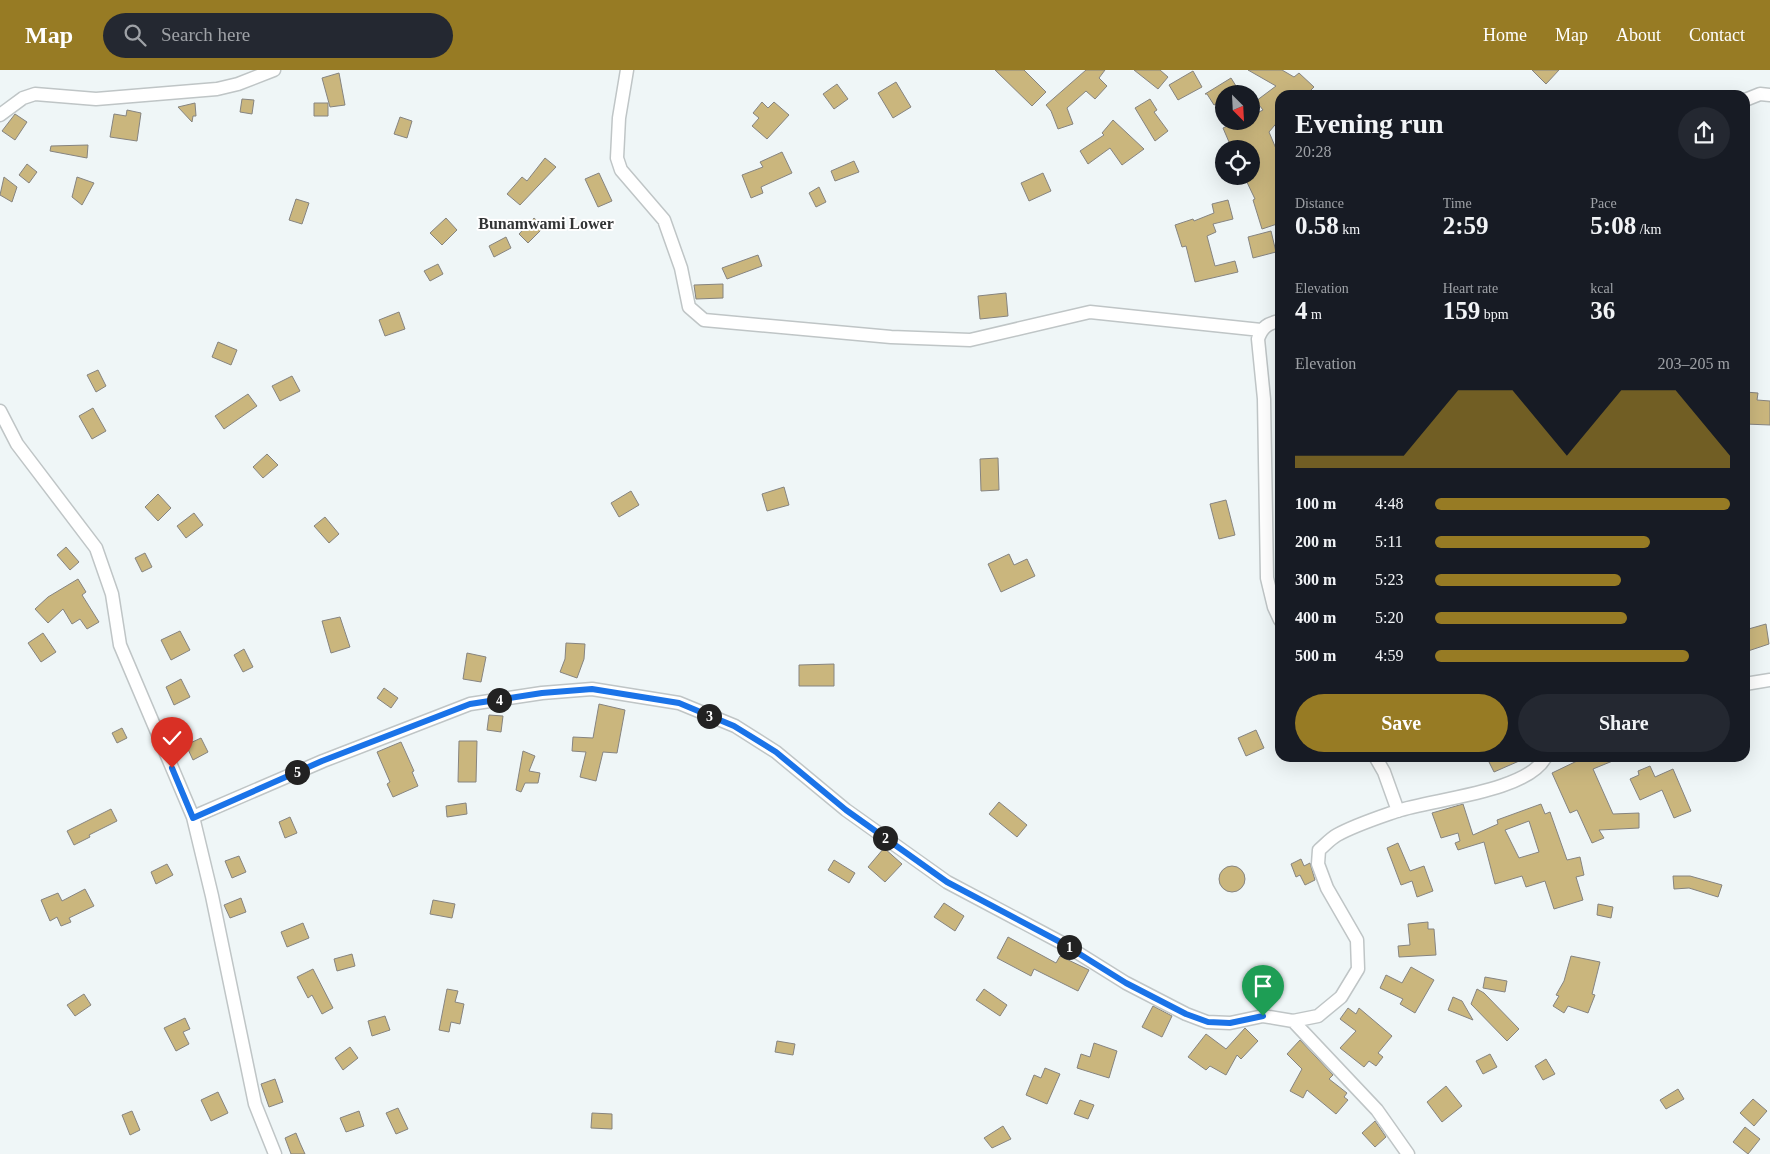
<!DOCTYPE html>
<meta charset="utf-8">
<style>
body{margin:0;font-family:"Times New Roman",serif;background:#242831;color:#f1f3f6;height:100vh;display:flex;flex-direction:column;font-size:19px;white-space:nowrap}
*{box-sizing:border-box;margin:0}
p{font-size:16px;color:#9ea1a6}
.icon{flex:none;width:28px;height:28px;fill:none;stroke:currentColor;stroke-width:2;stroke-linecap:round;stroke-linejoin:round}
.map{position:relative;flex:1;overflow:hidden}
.panel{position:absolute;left:1275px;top:20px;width:475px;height:672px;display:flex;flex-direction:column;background:#171b24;border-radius:15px;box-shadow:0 5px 20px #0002}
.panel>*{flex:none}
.needle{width:32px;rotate:156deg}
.fabs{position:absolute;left:1215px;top:15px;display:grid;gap:10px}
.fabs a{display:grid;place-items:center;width:45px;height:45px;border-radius:50%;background:#171b24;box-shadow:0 5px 20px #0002;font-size:25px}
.pin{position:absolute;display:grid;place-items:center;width:42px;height:42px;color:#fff;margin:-51px -21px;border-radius:50% 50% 50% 0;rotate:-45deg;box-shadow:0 0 5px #0007}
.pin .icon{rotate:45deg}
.km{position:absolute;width:25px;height:25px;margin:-12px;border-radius:50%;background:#222;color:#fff;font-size:14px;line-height:25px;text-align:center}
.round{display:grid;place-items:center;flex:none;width:52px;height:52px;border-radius:26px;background:#242831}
.headline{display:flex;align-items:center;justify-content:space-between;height:85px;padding:0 20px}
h1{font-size:28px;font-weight:700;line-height:38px}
.metrics{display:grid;grid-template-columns:repeat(3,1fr);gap:8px;height:85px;padding:5px 20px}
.metrics div{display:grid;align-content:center}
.metrics b{font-size:25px;font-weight:700}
.metrics small{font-size:14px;font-weight:400}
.metrics p{font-size:14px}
.chart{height:140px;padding:10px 20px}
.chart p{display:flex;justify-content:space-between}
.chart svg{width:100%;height:90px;margin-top:5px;fill:#977b24;opacity:.7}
.button{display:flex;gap:10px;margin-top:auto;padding:10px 20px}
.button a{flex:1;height:58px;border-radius:30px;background:#977b24;color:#fff;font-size:20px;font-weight:700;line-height:58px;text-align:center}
.button a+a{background:#242831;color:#f1f3f6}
ul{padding:0 20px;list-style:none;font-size:16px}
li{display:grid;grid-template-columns:80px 60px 1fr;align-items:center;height:38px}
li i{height:12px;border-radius:6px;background:#977b24}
header{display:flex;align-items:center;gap:30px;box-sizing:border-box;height:70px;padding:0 25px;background:#977b24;color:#fff}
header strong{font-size:24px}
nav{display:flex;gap:28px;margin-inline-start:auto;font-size:18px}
.search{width:350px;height:45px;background:#242831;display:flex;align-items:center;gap:12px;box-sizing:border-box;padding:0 18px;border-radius:28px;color:#9ea1a6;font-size:19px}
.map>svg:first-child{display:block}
.building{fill:#cab67d;stroke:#868480;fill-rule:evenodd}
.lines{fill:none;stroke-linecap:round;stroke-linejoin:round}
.minor-casing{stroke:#bfc5c6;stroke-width:15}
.minor{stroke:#fff;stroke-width:12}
.route-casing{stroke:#fff;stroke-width:10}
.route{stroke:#1a73e8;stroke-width:6}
.labels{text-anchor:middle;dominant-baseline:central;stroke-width:4;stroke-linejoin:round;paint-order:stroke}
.quarter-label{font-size:16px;font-weight:bold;fill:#323435;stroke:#fff}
</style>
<header>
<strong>Map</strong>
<div class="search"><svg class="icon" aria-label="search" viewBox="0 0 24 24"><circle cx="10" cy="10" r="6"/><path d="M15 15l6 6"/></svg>Search here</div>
<nav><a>Home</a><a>Map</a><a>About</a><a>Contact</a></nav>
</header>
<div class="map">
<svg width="1770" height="1084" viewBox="0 0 1770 1084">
<rect width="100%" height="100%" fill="#eff6f7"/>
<path class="building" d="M995,0H1024L1046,22L1032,36Z
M1086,0H1105L1099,8L1107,16L1095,29L1086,21L1067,38L1073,54L1058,59L1051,41L1046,35Z
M1134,0H1160L1168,7L1158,19Z
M1248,0H1282L1294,7L1299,3L1314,17L1306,25H1280V49L1269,62L1280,88V153L1262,159L1253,130L1255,129L1244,106H1251V79H1232L1223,58L1236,52L1237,54L1241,51H1251V46L1263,40L1256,31L1276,16Z
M1532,0H1559L1546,14Z
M1193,1L1202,17L1178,30L1169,15Z
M339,3L345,35L330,37L322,8Z
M1231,8L1241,24H1224V30L1214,35L1207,24H1205Z
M896,12L911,37L893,48L878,23Z
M837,14L848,29L834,39L823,24Z
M242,29L254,30L252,44L240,42Z
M1150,29L1157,40L1154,42L1168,61L1155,71L1135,38Z
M762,32L768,38L774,32L789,45L767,69L752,56L759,48L753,43Z
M195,33L196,46H193L192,52L178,37Z
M314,33H328V46H314Z
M127,40L141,43L137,71L110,67L114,44L126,46Z
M15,44L27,52L15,70L2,61Z
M400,47L412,51L407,68L394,64Z
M1113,50L1144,79L1122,95L1110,78L1088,94L1080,81L1104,65L1102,63Z
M88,75L87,88L50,81L51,76Z
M782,82L792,103L761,117L763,123L751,128L742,105L763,97L760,92Z
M545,88L556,97L520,135L507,124L522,107L527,111Z
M854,91L859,102L835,111L831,101Z
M27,94L37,102L29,113L19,105Z
M599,103L612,131L598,137L585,109Z
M1043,103L1051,121L1029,131L1021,113Z
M4,107L17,117L12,132L0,125Z
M77,107L94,113L82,135L72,127Z
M819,117L826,132L816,137L809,123Z
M296,129L309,133L302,154L289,150Z
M1228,130L1233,149L1213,154L1216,162L1207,166L1215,196L1235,191L1238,202L1195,212L1186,176L1182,177L1175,155L1193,149L1194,151L1214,143L1212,134Z
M446,148L457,160L442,175L430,163Z
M534,148L544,157L528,173L519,164Z
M1271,161L1276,182L1253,188L1248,167Z
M506,167L511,178L494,187L489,176Z
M758,185L762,196L727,209L722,198Z
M438,194L443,204L430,211L424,201Z
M723,214V228L696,229L694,215Z
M1006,223L1008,246L980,249L978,226Z
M399,242L405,259L385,266L379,250Z
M218,272L237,280L231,295L212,287Z
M98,300L106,316L96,322L87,305Z
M292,306L300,321L280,331L272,316Z
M1745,322L1758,323L1757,330L1770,331V355L1745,354Z
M248,324L257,336L224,359L215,346Z
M93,338L106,361L92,369L79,346Z
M267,384L278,395L263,408L253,397Z
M998,388L999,420L981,421L980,389Z
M784,417L789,435L767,441L762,424Z
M631,421L639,435L619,447L611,433Z
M158,424L171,438L158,451L145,437Z
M1226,430L1235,465L1219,469L1210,434Z
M194,443L203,455L186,468L177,456Z
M325,447L339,464L329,473L314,456Z
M66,477L79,492L70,500L57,485Z
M145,483L152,497L142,502L135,488Z
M1009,484L1014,495L1027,489L1035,506L1001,522L988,494Z
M78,509L86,522L82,525L99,552L87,559L80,549L72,554L63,539L48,553L35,539L48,527Z
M340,547L350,577L331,583L322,551Z
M1766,554L1769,574L1745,582V560Z
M180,561L190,580L171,590L161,570Z
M43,563L56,582L41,592L28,573Z
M566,573L585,574L584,589L577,608L560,602L565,589Z
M244,579L253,597L243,602L234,585Z
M467,583L486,587L481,612L463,609Z
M834,594V616H799V595Z
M181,609L190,627L174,635L166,617Z
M384,618L398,628L391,638L377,628Z
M599,634L625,640L617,683L603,682L596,711L580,707L586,682L572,681L573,667L593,668Z
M489,645L503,646L501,662L487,660Z
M122,658L127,668L117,673L112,663Z
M1256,660L1264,678L1246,686L1238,668Z
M201,668L208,682L193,690L186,675Z
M459,671H477L476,712H458Z
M401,672L414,701L412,702L418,716L393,727L387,714L390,712L377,682Z
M523,681L535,686L529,701L540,703L538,713H525L521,722L516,720Z
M1487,688H1526L1494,702Z
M1575,688H1620L1593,699L1613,744L1639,743V758L1599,760L1604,768L1592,773L1577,740L1570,743L1552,703L1577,691Z
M1650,696L1655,707L1673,699L1691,741L1674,748L1662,720L1640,730L1630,709L1639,705L1638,701Z
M999,732L1027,755L1017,767L989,744Z
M466,733L467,744L447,747L446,736Z
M1463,734L1473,765L1498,754L1497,750L1541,734L1545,744L1550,742L1567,790L1580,787L1584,805L1576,807L1583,830L1554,839L1545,811L1526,817L1522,806L1495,814L1484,772L1458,780L1455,773L1460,771L1458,763L1441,768L1432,743ZM1529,751L1539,782L1519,788L1505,760Z
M111,739L117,751L89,765L90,767L74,775L67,761Z
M290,747L297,763L285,768L279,752Z
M1398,773L1410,801L1424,796L1433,821L1417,827L1412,811L1401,815L1387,778Z
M884,778L902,794L885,812L868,797Z
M239,786L246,802L232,808L225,791Z
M1301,789L1304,796L1310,793L1315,810L1305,815L1300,805L1296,807L1291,794Z
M834,790L855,803L849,813L828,800Z
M167,794L173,805L156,814L151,802Z
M1219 809a13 13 0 1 1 26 0a13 13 0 1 1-26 0Z
M1673,806H1690L1722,815L1718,827L1689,818L1674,819Z
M85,819L94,836L69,848L71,852L61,856L57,847L50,851L41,830L58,823L62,831Z
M241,828L246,842L230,848L224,835Z
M433,830L455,834L452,848L430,844Z
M944,833L964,846L955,861L934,847Z
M1598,834L1613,837L1611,848L1597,845Z
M1428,852V859H1434L1436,885L1399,887L1398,876L1410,875L1408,854Z
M303,853L309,868L287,877L281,862Z
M1008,867L1056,893L1060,886L1089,900L1078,921L1034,899L1031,906L997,888Z
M352,884L355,896L337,901L334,889Z
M1571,886L1600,892L1592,924L1595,925L1588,943L1568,936L1564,943L1553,936L1559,926L1556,925L1564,911Z
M1411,897L1434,910L1415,943L1400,934L1403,929L1380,918L1386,905L1402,913Z
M313,899L333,938L322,944L312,925L308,928L297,907Z
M1485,907L1507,911L1505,922L1483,918Z
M447,919L458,921L455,932L464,934L460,954L451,952L449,962L439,960Z
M984,919L1007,935L1000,946L976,930Z
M1477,919L1484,923L1519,959L1507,971L1471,934Z
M84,924L91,935L75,946L67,935Z
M1453,927L1462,931L1473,950L1448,940Z
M1153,936L1172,946L1162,967L1142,957Z
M1348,938L1356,944L1359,938L1392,966L1378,983L1383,987L1376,996L1369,991L1364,997L1340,978L1356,961L1340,949Z
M385,946L390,960L372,966L368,951Z
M185,948L190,959L183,962L189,974L176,981L164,958Z
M1245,958L1258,971L1241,989L1237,985L1226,1005L1210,996L1206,1000L1188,987L1206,964L1226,979Z
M1300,970L1333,1005L1329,1009L1347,1023L1344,1027L1348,1030L1336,1044L1307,1020L1303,1028L1290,1021L1302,999L1287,984Z
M777,971L795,974L793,985L775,982Z
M1094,973L1117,981L1109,1008L1077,998L1081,984L1090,987Z
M350,977L358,988L343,1000L335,988Z
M1490,984L1497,997L1483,1004L1476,991Z
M1546,989L1555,1004L1543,1010L1535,996Z
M1045,998L1060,1004L1047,1034L1026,1025L1034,1005L1041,1008Z
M275,1009L283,1032L269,1037L261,1014Z
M1446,1016L1462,1036L1442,1052L1427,1032Z
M1678,1019L1684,1029L1666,1039L1660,1030Z
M218,1022L228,1043L211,1051L201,1030Z
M1753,1029L1767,1041L1754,1056L1740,1043Z
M1080,1030L1094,1035L1088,1049L1074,1044Z
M398,1038L408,1059L396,1064L386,1043Z
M132,1041L140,1060L130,1065L122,1045Z
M359,1041L364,1056L346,1062L340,1048Z
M592,1043L612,1044V1059L591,1058Z
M1375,1051L1386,1067L1375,1077L1362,1063Z
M1003,1056L1011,1069L992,1078L984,1068Z
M1745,1057L1760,1069L1748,1084L1733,1072Z
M296,1063L300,1073L305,1084H291L285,1068Z"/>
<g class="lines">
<defs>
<path id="minor" d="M627,0L619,48L617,88L621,100L664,150L681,198L689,237L704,250L891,267L970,270L1090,242L1261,260
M1745,30L1760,24L1770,25
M0,45L23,28L35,24L96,29L217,19L238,14L274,0
M1280,251C1268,253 1262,257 1258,269L1264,329L1267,508L1274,537L1280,550
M0,341L17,374L96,478L112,524L120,575L193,747L212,826L255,1034L275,1084
M1745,614L1770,610
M1376,688L1384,702L1398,741
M193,747L323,691L470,634L542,623L592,619L679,633L735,656L776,682L846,740L947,812L1062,873L1126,913L1186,944L1207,952L1230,953L1263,946L1293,951L1318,946L1341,927L1358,899L1357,870L1327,818L1318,794L1319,780C1325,775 1330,769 1337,765C1355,755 1377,748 1397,741C1433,729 1526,722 1545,688
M1293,951L1377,1040L1408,1084"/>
</defs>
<use href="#minor" class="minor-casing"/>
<use href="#minor" class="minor"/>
</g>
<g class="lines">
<defs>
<path id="route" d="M172,698L193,748L322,691L470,634L542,623L592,619L679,633L734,656L776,682L846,740L947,812L1062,873L1126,913L1186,944L1208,952L1230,953L1263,946"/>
</defs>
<use href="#route" class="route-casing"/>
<use href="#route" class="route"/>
</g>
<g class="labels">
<g class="quarter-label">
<text x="546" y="153">Bunamwami Lower</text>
</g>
</g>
</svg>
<div class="fabs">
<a><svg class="needle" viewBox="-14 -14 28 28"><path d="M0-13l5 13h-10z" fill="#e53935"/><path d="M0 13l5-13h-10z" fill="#9ea1a6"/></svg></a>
<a><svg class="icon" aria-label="locate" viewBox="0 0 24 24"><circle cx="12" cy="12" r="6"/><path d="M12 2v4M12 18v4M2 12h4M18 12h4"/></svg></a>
</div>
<div class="pin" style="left:1263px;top:946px;background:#1e9e55"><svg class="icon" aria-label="arrive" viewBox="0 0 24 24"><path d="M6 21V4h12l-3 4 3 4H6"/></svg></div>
<div class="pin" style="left:172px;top:698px;background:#d93025"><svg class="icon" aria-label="check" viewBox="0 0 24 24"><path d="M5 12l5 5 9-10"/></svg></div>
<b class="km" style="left:1069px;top:877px">1</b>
<b class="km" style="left:885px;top:768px">2</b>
<b class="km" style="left:709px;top:646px">3</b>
<b class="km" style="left:499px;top:630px">4</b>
<b class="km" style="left:297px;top:702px">5</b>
<section class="panel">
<div class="headline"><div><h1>Evening run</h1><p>20:28</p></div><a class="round"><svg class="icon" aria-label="share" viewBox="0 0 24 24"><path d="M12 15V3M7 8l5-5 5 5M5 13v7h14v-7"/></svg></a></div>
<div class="metrics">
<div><p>Distance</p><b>0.58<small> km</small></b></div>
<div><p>Time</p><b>2:59</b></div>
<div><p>Pace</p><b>5:08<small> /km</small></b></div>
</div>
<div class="metrics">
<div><p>Elevation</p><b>4<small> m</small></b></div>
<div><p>Heart rate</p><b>159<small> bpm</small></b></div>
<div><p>kcal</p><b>36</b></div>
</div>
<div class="chart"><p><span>Elevation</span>203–205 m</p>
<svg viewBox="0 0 160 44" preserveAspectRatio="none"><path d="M0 44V38L10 38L20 38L30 38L40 38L50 22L60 6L70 6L80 6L90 22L100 38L110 22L120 6L130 6L140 6L150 22L160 38V44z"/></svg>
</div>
<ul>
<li><b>100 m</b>4:48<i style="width:100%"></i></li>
<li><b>200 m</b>5:11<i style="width:73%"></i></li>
<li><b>300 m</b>5:23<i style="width:63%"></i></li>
<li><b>400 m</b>5:20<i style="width:65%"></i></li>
<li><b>500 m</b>4:59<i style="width:86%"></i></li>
</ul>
<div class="button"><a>Save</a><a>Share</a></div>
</section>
</div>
